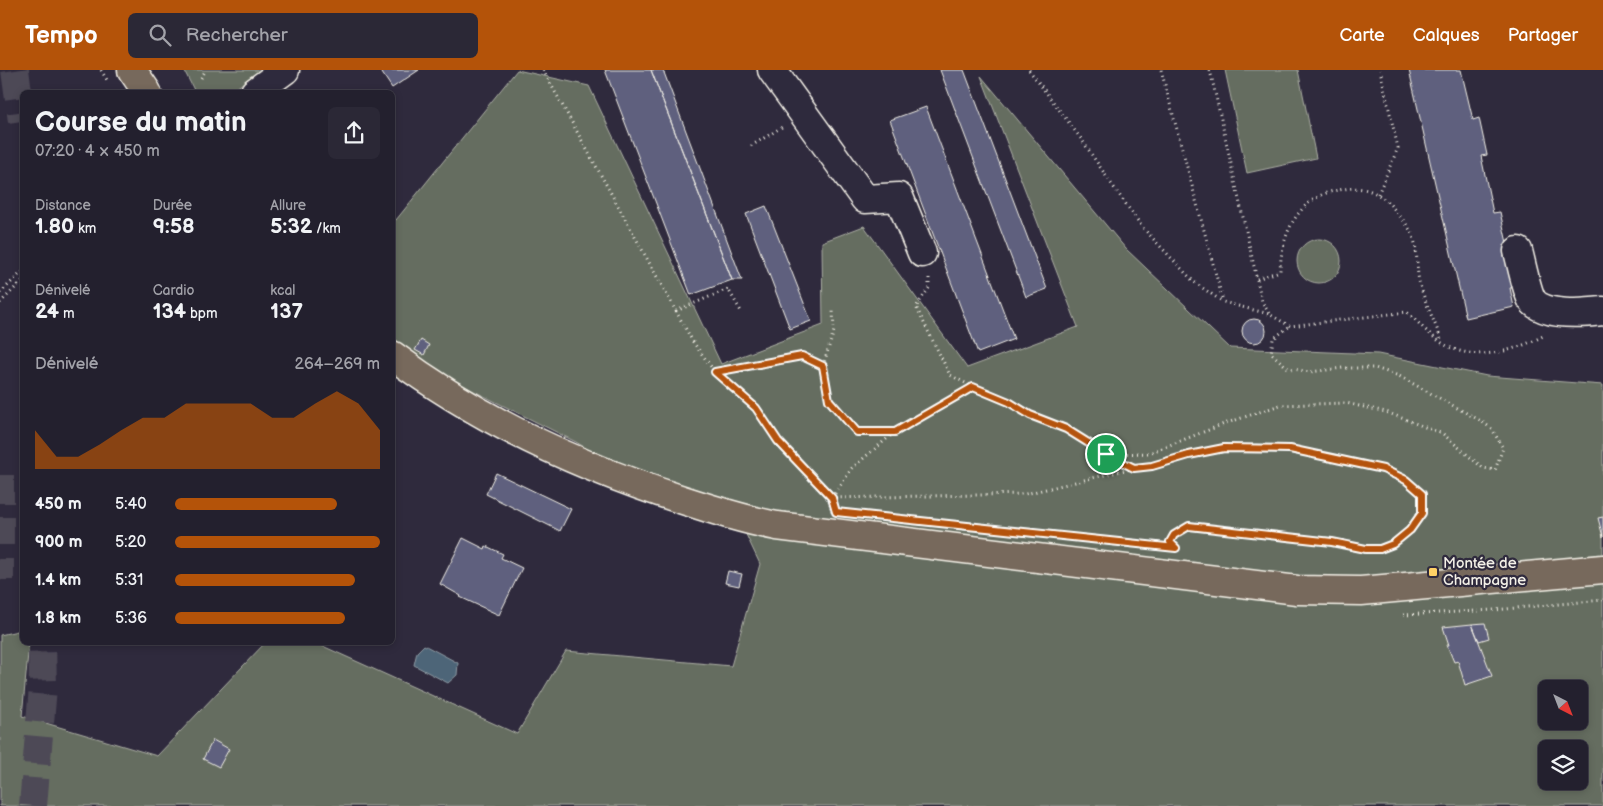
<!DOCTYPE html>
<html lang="fr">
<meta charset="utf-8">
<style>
body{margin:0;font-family:"Balsamiq Sans",sans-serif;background:#2b2836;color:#f1f3f6;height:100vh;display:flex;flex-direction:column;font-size:19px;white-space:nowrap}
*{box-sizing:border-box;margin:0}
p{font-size:16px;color:#a3a3aa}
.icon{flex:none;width:28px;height:28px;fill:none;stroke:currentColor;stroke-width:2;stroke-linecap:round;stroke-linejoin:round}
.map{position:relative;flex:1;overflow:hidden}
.sheet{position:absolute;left:20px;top:20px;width:375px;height:555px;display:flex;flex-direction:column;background:#23202e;border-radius:8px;box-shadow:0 2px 8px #0003,0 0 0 1px #403e4a}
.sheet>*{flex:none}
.needle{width:32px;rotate:138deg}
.controls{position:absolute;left:1538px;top:610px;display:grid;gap:10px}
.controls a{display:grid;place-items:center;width:50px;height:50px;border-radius:8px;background:#23202e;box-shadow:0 2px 8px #0003,0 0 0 1px #403e4a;font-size:25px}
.pin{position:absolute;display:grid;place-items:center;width:42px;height:42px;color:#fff;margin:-21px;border:2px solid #fff;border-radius:50%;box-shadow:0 1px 5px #0007}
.round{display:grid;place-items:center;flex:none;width:52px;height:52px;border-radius:8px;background:#2b2836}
.head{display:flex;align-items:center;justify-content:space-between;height:85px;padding:0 15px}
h1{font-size:28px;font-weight:700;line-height:38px}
.figures{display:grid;grid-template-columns:repeat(3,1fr);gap:8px;height:85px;padding:5px 15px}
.figures div{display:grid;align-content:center}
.figures b{font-size:21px;font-weight:700}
.figures small{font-size:14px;font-weight:400}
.figures p{font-size:14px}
.chart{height:140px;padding:10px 15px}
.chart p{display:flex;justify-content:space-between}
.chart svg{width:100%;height:90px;margin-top:5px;fill:#b45309;opacity:.7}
ul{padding:0 15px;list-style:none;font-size:16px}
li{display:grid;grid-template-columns:80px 60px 1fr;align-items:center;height:38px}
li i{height:12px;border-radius:6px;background:#b45309}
header{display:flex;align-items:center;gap:30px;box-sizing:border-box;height:70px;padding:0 25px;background:#b45309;color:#fff}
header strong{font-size:24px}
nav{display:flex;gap:28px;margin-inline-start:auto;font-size:18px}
.search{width:350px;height:45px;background:#2b2836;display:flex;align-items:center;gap:12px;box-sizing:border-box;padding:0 18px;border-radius:8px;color:#a3a3aa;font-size:19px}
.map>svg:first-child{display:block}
.green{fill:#656d60;stroke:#acafa4;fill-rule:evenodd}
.water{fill:#4d6578;stroke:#909da5}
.building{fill:#5e617e;stroke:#f4f1e8}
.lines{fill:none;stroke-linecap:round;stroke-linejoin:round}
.highway-tunnel{stroke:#4d4857;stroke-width:28;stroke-dasharray:28 14;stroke-linecap:butt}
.minor-casing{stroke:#f4f1e8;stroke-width:31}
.major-casing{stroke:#f4f1e8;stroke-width:31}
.path{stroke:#f4f1e8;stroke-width:3;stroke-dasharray:1 4;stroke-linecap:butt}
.minor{stroke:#2f2a3d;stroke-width:28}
.major{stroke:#77695c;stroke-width:28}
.route-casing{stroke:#fff;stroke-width:10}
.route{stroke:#b45309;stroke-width:6}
.poi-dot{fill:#ffd166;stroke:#2f2a3d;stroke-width:2}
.labels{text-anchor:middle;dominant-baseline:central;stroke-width:4.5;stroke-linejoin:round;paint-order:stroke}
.poi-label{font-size:15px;fill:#f4f1e8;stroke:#2f2a3d;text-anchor:start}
</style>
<header>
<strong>Tempo</strong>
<div class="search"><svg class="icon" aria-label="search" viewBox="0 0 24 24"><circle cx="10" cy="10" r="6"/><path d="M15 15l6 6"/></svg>Rechercher</div>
<nav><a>Carte</a><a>Calques</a><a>Partager</a></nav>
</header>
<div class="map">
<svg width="1603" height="736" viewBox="0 0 1603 736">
<rect width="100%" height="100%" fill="#2f2a3d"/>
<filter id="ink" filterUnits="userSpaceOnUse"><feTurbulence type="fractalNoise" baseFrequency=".02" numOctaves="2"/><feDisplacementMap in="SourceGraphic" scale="10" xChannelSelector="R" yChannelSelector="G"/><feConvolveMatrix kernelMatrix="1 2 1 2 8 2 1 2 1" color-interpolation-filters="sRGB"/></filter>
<g filter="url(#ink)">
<path class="green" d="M184,0H262L230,22H195Z
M517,0L589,16L721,294L823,255L822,172L864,156L967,298L1078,257L981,6L1126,179L1230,278L1378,284L1487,306L1603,315V736H0V565L22,560V572L29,573L22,646L157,686L265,573H316L517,664L566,581L731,596L760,494L734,439L638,410L576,372L430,299L393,271V148L396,150ZM1546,619H1579V651H1546ZM1546,679H1579V711H1546Z
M1225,0H1298L1316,88L1247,103Z
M1297 191a22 22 0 1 1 44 0a22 22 0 1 1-44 0Z"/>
<path class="water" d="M424,575L458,593L457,605L448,613L414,595L417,582Z"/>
<path class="building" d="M380,0H419L392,18Z
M605,0H651L732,210L691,225Z
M651,0H663L742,210H732Z
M940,0H964L1047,219L1026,227Z
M1409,0H1461L1473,50L1479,48L1487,85L1481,86L1493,143L1500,142L1517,217L1510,218L1514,237L1466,248Z
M926,37L1014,269L978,283L890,50Z
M766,136L811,251L790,259L746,144Z
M1242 261a12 12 0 1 1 24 0a12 12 0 1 1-24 0Z
M421,270L429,275L424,285L415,280Z
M496,403L571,439L560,461L486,424Z
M1603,447V467L1598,448Z
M463,468L485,479L486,476L503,484L501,488L522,498L499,545L460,527L461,526L440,514Z
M728,501L742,504L739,516L725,513Z
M1485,553L1489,568L1479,571L1472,554Z
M1472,554L1492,606L1465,615L1458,591L1454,592L1447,575H1449L1443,557Z
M213,670L229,679L219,697L203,689Z"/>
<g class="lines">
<path class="highway-tunnel" d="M15,0L22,51
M0,405V510
M33,736L43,617L42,572"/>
<defs>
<path id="minor" d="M772,0L865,129L899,127L922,183
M255,22L285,0
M1518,181C1521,192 1527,222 1532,230C1543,247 1586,243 1603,241"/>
<path id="major" d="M132,0L147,22
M392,285C479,350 580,397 683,430C714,440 745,450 777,456L1297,520L1361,521L1603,499"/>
</defs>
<use href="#minor" class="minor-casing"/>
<use href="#major" class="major-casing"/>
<path class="path" d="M101,0L107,10
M543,0L693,272L715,302L756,338L778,371L832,428L834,437
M1029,0L1082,70L1110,112L1143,158L1194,212L1223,232L1269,244L1290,256L1407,242C1418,252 1429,265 1442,273C1473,293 1513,282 1543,266
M1161,0L1223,231
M1210,0L1262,232L1269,243
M201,8L206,0
M751,76L782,57
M1378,124L1398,78L1380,0
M929,208V218L916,237L950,305L973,317L1009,332L1030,345L1066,359L1106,384L1134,398L1152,396L1189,385L1224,378L1290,379L1383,399L1406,410L1422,424V443L1410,460L1393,474L1380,479H1366L1332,472L1189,456L1174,465L1170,472L1176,478
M1257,209L1280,201C1281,173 1291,141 1318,127C1324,123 1332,121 1339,120C1366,114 1382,123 1398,144C1403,150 1410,158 1413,166C1418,181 1416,196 1419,211C1424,231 1435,252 1442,272
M0,223L22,202
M0,233L22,211
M676,241L728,219L742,243
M823,296L834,261L833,240
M716,301L802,286L823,296L829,330L857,362H895
M972,317L895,362L852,398L832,428L1025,424L1134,398
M1107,384L1149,383L1224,354L1280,335L1346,333L1386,342L1443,364L1483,398L1495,400L1503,378L1492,359L1481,351L1399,306L1375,298H1343L1310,302L1288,298L1271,283L1273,269L1290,256
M1403,545L1494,540L1603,530"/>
<use href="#minor" class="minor"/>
<use href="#major" class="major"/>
</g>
</g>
<g class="lines" filter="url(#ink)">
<defs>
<path id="route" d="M802,286L823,296L829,330L857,362H895L973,317L1009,332L1030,345L1066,359L1106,384L1134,398L1152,396L1189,385L1224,378L1290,379L1383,399L1406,410L1422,424V443L1410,460L1393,474L1380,479H1366L1332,472L1189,456L1174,465L1170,472L1176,478L836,442L832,428L778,371L756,338L715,302Z"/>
</defs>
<use href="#route" class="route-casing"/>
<use href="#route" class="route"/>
</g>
<rect class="poi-dot" x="1428" y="497" width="10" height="10" rx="2.5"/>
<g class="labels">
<g class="poi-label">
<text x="1443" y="493">Montée de<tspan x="1443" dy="17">Champagne</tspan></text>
</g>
</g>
</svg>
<div class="controls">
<a><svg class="needle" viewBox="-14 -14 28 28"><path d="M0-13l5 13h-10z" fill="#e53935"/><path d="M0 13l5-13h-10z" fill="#a3a3aa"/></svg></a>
<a><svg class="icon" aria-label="layers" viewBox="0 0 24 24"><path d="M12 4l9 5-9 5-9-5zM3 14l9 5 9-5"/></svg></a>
</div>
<div class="pin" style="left:1106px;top:384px;background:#1e9e55"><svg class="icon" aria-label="arrive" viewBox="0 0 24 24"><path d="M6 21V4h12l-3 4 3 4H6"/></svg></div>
<section class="sheet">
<div class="head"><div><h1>Course du matin</h1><p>07:20 · 4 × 450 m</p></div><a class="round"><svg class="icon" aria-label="share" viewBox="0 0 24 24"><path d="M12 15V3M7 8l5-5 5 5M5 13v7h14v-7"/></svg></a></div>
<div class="figures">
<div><p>Distance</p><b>1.80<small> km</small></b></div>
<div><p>Durée</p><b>9:58</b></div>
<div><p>Allure</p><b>5:32<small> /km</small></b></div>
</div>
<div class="figures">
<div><p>Dénivelé</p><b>24<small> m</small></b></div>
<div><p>Cardio</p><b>134<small> bpm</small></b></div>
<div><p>kcal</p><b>137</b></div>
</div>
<div class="chart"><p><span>Dénivelé</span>264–269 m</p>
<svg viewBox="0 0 160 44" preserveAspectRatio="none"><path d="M0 44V25L10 38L20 38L30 32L40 25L50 19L60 19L70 12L80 12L90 12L100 12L110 19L120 19L130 12L140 6L150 12L160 25V44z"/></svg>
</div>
<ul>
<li><b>450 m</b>5:40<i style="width:79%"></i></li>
<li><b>900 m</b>5:20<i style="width:100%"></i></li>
<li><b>1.4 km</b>5:31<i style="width:88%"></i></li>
<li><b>1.8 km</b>5:36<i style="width:83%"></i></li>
</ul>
</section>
</div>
